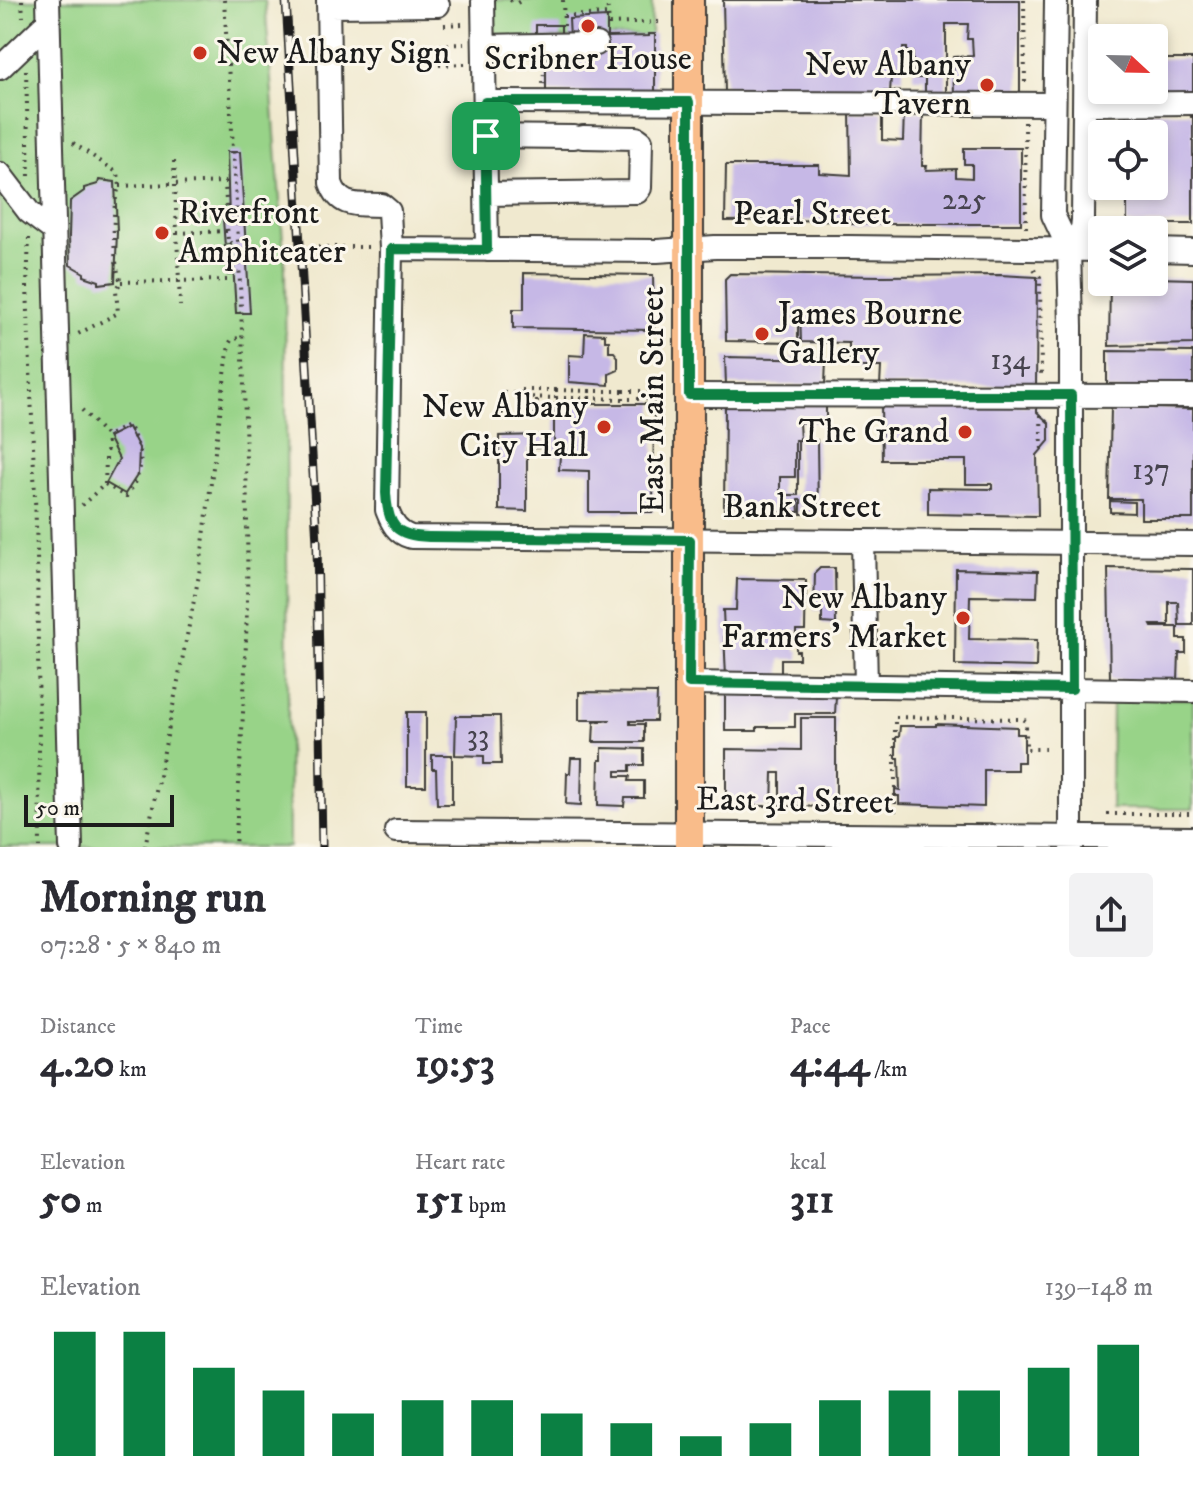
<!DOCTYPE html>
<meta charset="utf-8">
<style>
body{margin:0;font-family:"IM FELL DW Pica",serif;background:#f2f2f3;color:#2b2b33;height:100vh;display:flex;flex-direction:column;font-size:30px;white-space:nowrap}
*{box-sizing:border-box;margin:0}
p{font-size:26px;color:#7c7c81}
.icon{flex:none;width:44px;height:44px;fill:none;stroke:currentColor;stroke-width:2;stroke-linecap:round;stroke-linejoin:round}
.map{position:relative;height:847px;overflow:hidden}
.sheet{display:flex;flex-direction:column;background:#fff;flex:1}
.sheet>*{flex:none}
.needle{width:52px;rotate:112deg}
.buttons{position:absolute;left:1088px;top:24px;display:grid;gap:16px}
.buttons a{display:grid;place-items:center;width:80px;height:80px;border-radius:8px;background:#fff;box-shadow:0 4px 12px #0003;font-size:40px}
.scale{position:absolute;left:24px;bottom:20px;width:150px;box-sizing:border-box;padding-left:8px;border:4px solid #1c1c1c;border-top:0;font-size:22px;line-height:28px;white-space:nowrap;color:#1c1c1c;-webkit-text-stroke:6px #fbf7ec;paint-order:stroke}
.pin{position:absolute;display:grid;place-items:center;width:68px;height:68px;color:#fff;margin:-34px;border-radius:16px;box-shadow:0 4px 12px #0006}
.round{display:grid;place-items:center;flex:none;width:84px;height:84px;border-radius:8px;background:#f2f2f3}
.headline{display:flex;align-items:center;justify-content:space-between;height:136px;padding:0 40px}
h1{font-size:44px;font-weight:800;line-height:60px}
.figures{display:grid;grid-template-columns:repeat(3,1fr);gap:12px;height:136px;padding:8px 40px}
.figures div{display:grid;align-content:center}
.figures b{font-size:40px;font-weight:800}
.figures small{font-size:22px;font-weight:400}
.figures p{font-size:22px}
.chart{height:224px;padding:16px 40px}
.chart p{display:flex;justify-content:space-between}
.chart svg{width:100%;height:144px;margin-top:8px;stroke:#0b8043;stroke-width:6}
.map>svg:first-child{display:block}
.green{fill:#98d388;stroke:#5a7852;stroke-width:2}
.building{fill:#c6b8e6;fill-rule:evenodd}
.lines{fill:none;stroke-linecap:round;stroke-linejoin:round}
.minor-casing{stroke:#3c3b37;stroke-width:26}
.major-casing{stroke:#3c3b37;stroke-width:32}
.path{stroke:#3c3b37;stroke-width:4;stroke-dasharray:2 6;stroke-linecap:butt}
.minor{stroke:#fff;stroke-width:22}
.major{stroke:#f9bc8a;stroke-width:28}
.rail-casing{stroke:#1c1c1c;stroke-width:9}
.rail{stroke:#fbf7ec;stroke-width:6;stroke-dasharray:18;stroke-linecap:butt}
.route-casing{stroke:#fff;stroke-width:16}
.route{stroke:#0b8043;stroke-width:10}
.poi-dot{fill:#c8321e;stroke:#fbf7ec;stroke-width:3}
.labels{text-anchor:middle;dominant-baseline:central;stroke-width:6;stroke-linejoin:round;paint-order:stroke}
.number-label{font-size:30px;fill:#46434e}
.poi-label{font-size:34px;fill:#1c1c1c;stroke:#fbf7ec;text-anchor:end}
.street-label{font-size:34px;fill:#1c1c1c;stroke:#fbf7ec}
</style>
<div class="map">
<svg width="1193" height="847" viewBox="0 0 1193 847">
<rect width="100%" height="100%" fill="#fbf7ec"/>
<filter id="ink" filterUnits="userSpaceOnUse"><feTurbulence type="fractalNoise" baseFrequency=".0125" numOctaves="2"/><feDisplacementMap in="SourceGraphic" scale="16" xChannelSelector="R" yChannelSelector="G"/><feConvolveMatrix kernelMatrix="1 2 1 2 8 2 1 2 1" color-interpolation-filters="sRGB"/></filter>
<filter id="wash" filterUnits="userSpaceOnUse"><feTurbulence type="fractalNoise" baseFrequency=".006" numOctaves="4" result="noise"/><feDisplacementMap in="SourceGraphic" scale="32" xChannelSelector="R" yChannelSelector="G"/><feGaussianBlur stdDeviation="1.8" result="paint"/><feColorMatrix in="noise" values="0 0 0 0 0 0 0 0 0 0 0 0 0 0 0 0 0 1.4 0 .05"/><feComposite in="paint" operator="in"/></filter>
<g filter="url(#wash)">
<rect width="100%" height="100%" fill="#f0e9cf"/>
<path class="green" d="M0,0H265L285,267L289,847H0Z
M495,0H652L651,34L649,36L495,40Z
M1112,698L1193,699V809H1111Z"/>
<g id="blocks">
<path class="building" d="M723,0H1020V94L954,95L953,57L973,56L972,39H967L968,24H946V94H925V78H913V52H907V48H903V78L891,77L890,93H725Z
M607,17V37L649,36V34H655V95L546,92V52H606V37L570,38L569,19Z
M536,25H561V38H536Z
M1154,59H1193V96L1126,95V90H1154Z
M904,111H923L922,166H927L926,170L956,169V177L972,178V164H964V148H1021V224H851V220L725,221L726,165H819V173L851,175L850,112H882V140L903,141Z
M1126,112H1190L1191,117H1193V224H1127V186H1154V134H1126Z
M227,152H240L250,313H236L232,246L225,247L223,219H229Z
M99,180L115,182L117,232L115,282L99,284V281L84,276V273L70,265L69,236L70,201L84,191V188L98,184Z
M524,273L653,275L654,330L513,328V309H524Z
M730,274L881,276L1000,275L1037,277L1036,387L880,386L881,367H849V343L801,342L800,310H798V342L726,341L725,279Z
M1154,278L1193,279V344L1109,346L1110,282H1154Z
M585,333L605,334V341H609V352H614L618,357V370L609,374V385L569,382V355L584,356Z
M1107,351L1193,352V388L1107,390Z
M725,357L826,359L825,385H726Z
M651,401H654L653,512H589V471L559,470L560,456H555L554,438V404H650Z
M725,403H826V423L799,422L800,440H817L818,514H801V500H798L799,512H724ZM795,440H798V495H780V477H795Z
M881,404L1037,405V412L1049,423V441L1037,455L1038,516L928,514V488L992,489V484H966V460H882Z
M1111,407L1193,409V519H1141V499H1109Z
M128,427L139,448L138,474L125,494L106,483L119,459L108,437Z
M544,435V448H527V511L499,510V436Z
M1110,501L1134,502V513L1110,512Z
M820,568H835L836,624L822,623V611H814L815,573Z
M1108,568L1193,569V625H1179L1178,602H1169V625H1151L1152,627H1178V639H1186V653H1179L1178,681L1110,680Z
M956,569L1038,571L1037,597L970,596L969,639L1037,640L1036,667L955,665Z
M737,579L806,580L805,630H796V651H799V659H781V678L726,677L723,610H736Z
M579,692L657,693L656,721H630V724H644V742H593L594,722L611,720H579Z
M795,694L836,696L835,714H795V727H757V731H725V695Z
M407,712H426V786H407Z
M456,716H500L501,764H484V756L455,755Z
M801,718H836V807L780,806V773H773L772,806H726V749L801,750Z
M936,724L1017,727V734H1024V762H1017V770H984V807L899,804V796H895V789L900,790L899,758H896V737H899L900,726H936Z
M602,748L644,749V765H630V771H616V776H630L629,781H644V798H625L624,806L598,805L599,760H602Z
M432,755H452V804H437L436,769H432Z
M571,758H582L581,805L566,804L567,773H570Z"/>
</g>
</g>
<g filter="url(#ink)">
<use href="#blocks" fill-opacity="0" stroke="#3c3b37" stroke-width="2"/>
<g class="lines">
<defs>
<path id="minor" d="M48,0L71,847
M328,0L331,183C340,209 358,204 382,205L389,211L391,249
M483,0L487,250
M1056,0L1053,215L1069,249L1071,326V847
M328,6L438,5
M484,46L596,44
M0,68L48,22
M485,102L1054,104
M1085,104L1193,103
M486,136L574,137
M0,174L29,212L54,231
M487,194L637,192L640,188L641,141L637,138L583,137
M1069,249L1082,229L1083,220L1085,0
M1102,250L849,247H715L657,251L391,249L387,510C392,523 397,533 411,537L1193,544
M1154,250L1193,251
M689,395L1193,396
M863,541L866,686
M689,683L1193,691
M396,831L1193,838"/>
<path id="major" d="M689,0V847"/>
</defs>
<use href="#minor" class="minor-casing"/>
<use href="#major" class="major-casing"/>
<path class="path" d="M22,0L23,17
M224,0C235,173 245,347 247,520C249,629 242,738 235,847
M510,0L517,3L522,0
M563,0L564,26
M607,0L609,24L659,22
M1024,0L1025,86
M564,16L609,14
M444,25L463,24
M439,45L464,44
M439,65L465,64
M26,70L29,177
M543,84L544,70
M1025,122L1026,230
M73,143L118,173L120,186C110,203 113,264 121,282L116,290L118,313L78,334
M174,161L180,306
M120,186L225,182L228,243H238
M177,233L227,231
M29,238L27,286L37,551L40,847
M238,247H373
M1034,270L1040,277L1041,374
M121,282L229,280L228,243
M522,390H556V398L522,397Z
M556,390L589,391
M623,391H658
M522,394L502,393V414H537V398
M556,398H589V391H623V399H658
M589,398L623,399
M82,410L107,436L128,425C145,456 145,467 126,497L105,484L82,505
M537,414L554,415
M1041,415L1042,452
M105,484L107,436
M895,812V717L1023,719L1026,721V749H1045
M1107,814H1193
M145,847L199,575L229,344L232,339L241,338"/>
<use href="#minor" class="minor"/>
<use href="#major" class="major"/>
<defs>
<path id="rail" d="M286,0L317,542L322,847"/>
</defs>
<use href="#rail" class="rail-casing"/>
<use href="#rail" class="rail"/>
</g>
</g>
<g class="lines" filter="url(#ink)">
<defs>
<path id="route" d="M485,102H689V395H1071L1072,689L689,683L690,540L429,537C396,536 388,527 386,493L391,249L487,250Z"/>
</defs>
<use href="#route" class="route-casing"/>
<use href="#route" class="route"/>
</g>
<g class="poi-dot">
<circle cx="588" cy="26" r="8"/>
<circle cx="200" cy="53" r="8"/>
<circle cx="987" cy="85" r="8"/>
<circle cx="162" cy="233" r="8"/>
<circle cx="762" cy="334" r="8"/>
<circle cx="604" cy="427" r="8"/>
<circle cx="965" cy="432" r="8"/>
<circle cx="963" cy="618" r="8"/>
</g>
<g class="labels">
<g class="number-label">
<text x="964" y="200">225</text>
<text x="1010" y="360">134</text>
<text x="1151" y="470">137</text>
<text x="478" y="736">33</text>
</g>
<g class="poi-label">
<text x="216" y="53" text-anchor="start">New Albany Sign</text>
<text x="588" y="59" text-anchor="middle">Scribner House</text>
<text x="971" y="65">New Albany<tspan x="971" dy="39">Tavern</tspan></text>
<text x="178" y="213" text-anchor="start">Riverfront<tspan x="178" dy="39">Amphiteater</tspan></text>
<text x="778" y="314" text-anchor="start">James Bourne<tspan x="778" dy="39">Gallery</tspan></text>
<text x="588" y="407">New Albany<tspan x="588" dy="39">City Hall</tspan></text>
<text x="949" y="432">The Grand</text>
<text x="947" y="598">New Albany<tspan x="947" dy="39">Farmers' Market</tspan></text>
</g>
<g class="street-label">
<text x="812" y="214">Pearl Street</text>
<text transform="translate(653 400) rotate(-90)">East Main Street</text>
<text x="802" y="507">Bank Street</text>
<text transform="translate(795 801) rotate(1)">East 3rd Street</text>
</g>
</g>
</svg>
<div class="buttons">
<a><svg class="needle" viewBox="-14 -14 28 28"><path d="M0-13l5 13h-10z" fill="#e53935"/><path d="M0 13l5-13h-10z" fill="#7c7c81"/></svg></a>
<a><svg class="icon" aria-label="locate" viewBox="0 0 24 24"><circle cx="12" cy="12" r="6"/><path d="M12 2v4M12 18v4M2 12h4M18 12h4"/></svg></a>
<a><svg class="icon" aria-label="layers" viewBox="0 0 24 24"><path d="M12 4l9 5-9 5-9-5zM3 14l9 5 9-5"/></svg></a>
</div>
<div class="scale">50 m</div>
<div class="pin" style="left:486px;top:136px;background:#1e9e55"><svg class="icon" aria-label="arrive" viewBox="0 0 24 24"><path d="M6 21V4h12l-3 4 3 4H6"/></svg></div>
</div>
<section class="sheet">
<div class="headline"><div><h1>Morning run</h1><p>07:28 · 5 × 840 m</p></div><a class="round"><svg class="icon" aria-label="share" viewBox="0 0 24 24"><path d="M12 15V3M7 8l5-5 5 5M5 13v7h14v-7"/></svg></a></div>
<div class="figures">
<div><p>Distance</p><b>4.20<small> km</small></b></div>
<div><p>Time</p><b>19:53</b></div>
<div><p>Pace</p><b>4:44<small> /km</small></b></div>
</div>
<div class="figures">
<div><p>Elevation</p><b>50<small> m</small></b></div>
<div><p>Heart rate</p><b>151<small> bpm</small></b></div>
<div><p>kcal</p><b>311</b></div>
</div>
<div class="chart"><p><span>Elevation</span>139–148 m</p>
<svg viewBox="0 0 160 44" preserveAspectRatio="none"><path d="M5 44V6M15 44V6M25 44V17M35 44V24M45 44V31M55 44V27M65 44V27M75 44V31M85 44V34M95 44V38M105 44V34M115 44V27M125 44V24M135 44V24M145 44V17M155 44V10"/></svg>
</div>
</section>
